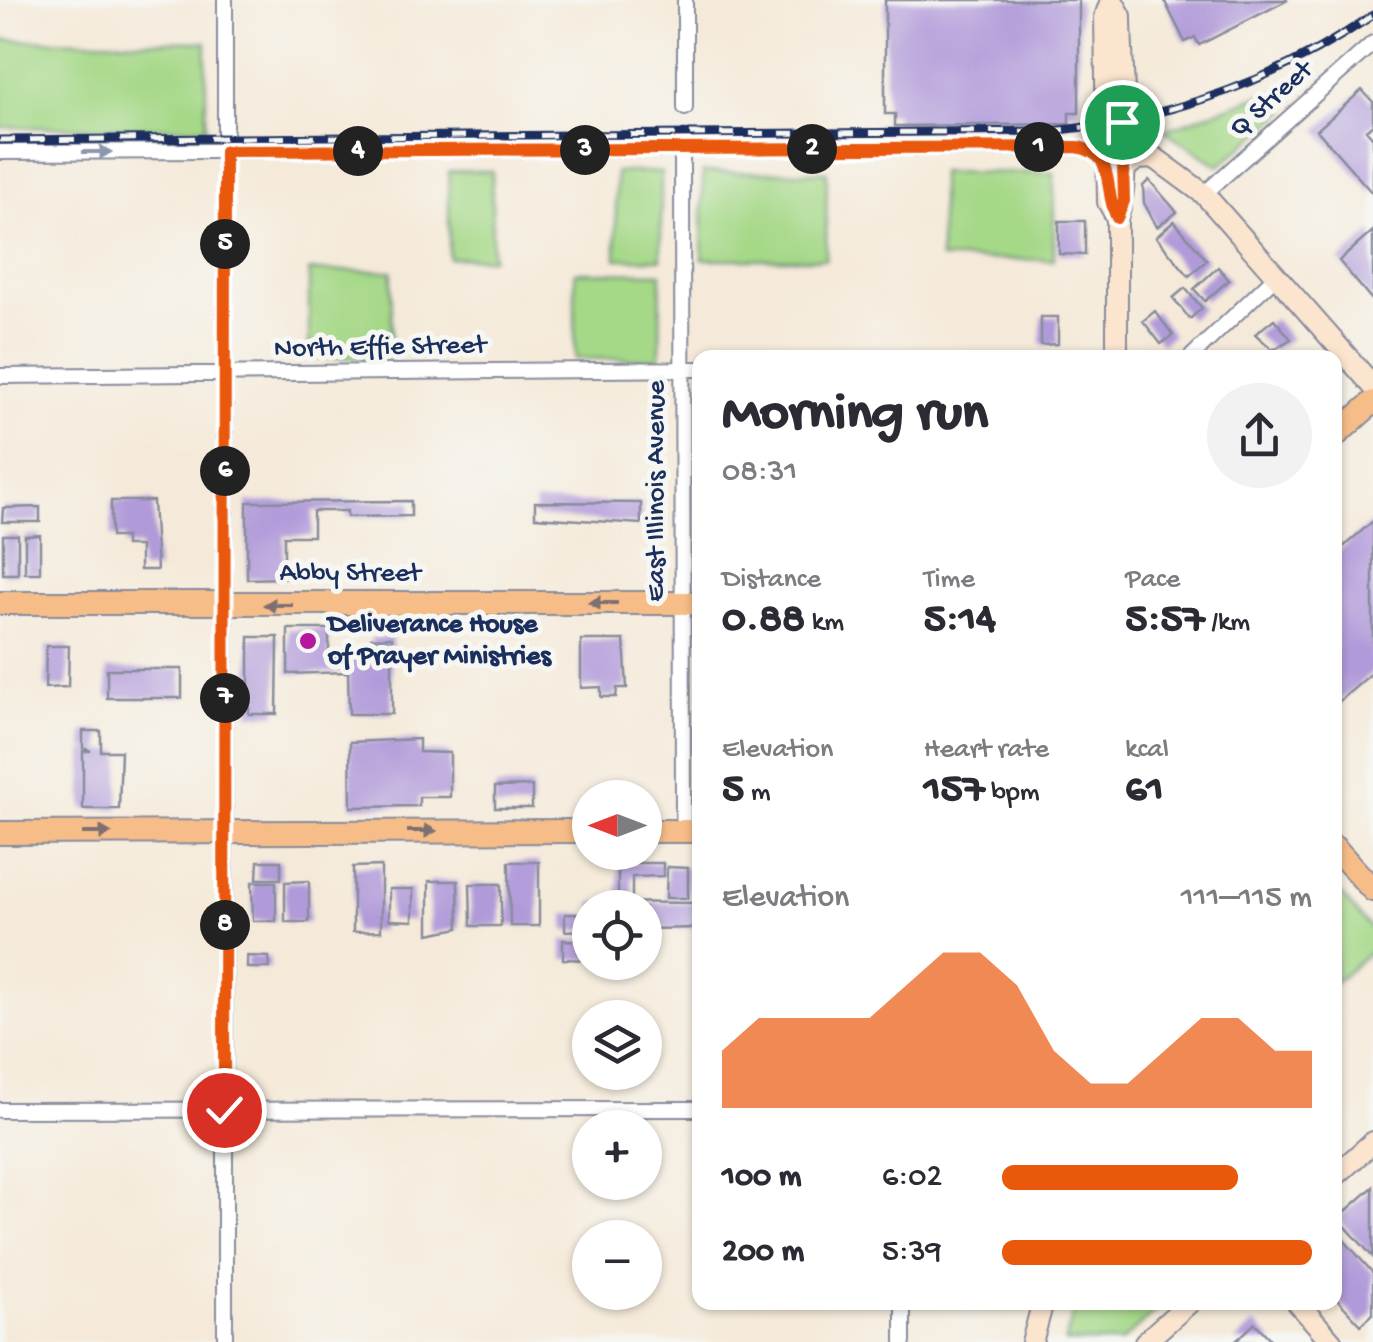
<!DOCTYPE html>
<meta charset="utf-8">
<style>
body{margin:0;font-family:"Gochi Hand",sans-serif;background:#f2f2f3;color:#2b2b33;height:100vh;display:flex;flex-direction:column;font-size:38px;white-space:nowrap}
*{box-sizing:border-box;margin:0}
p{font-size:32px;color:#7c7c81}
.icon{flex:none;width:55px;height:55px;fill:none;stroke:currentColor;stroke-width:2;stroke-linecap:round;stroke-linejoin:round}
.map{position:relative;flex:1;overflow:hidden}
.side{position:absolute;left:692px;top:350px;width:650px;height:960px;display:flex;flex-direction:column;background:#fff;border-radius:20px;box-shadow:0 2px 8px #0004}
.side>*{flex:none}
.needle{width:65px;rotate:270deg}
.tools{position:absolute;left:572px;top:780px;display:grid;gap:20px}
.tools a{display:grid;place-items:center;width:90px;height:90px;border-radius:50%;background:#fff;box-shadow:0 2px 8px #0004;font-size:50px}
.pin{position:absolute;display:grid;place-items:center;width:85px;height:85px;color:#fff;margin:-42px;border:5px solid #fff;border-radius:50%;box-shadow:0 2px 10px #0007}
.km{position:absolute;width:50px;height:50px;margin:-25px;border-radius:50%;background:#222;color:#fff;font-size:28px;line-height:50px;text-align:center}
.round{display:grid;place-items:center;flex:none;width:105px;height:105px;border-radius:52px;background:#f2f2f3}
.summary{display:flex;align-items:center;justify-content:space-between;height:170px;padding:0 30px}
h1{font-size:55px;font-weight:800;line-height:75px}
.figures{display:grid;grid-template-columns:repeat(3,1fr);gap:15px;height:170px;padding:10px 30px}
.figures div{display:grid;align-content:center}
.figures b{font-size:42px;font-weight:800}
.figures small{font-size:28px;font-weight:400}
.figures p{font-size:28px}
.chart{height:280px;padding:20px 30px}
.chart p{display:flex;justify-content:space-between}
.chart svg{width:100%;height:180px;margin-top:10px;fill:#ea580c;opacity:.7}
ul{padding:0 30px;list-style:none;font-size:32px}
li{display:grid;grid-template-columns:160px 120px 1fr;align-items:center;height:75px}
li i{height:25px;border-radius:12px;background:#ea580c}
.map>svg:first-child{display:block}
.green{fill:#a5d887;stroke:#608472;stroke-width:2.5}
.building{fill:#b09ad9}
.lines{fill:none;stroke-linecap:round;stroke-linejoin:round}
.street-casing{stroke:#888c9c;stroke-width:18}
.secondary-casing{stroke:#888c9c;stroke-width:24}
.primary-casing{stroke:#888c9c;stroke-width:26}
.street{stroke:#fff;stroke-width:14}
.secondary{stroke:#fce5cf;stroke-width:20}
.primary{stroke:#f7bd88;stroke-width:22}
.rail-casing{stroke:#1b2f5e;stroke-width:9}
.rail{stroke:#f6f6f2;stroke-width:5;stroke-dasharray:15;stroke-linecap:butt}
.oneway{fill:#8d97ae}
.oneway2{fill:#7e6f71}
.route-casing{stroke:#fff;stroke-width:20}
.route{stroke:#ea580c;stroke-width:12}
.poi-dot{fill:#b5179e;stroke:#f6f6f2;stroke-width:4}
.labels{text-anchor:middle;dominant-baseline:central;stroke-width:10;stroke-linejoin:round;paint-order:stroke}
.street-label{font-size:28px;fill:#1b2f5e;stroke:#f6f6f2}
.poi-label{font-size:28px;font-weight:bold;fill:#1b2f5e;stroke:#f6f6f2;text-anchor:start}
</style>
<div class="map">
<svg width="1373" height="1342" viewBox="0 0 1373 1342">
<rect width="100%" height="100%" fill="#f6f6f2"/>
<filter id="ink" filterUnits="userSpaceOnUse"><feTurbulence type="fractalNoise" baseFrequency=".01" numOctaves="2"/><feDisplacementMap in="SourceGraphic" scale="20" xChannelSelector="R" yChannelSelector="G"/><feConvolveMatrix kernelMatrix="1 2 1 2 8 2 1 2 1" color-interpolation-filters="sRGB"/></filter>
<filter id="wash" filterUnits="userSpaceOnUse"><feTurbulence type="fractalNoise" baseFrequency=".0048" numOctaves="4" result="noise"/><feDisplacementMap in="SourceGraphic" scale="40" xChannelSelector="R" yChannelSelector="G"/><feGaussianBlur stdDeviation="2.25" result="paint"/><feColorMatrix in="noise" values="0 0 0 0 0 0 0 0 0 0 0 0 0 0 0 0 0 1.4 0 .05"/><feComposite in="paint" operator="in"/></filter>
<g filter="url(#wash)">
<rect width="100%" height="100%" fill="#f5ead9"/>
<path class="green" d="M0,40L206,42V128L0,127Z
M1270,92L1286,111L1219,166L1164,130Z
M449,171H492V258H449Z
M616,172H661V259H616Z
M703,172H827L826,259H702Z
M940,172L1054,173V260L940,259Z
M309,271H392L391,358H309Z
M575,272L661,273L660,359H575Z
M1335,888L1373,931V949L1335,983Z
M1076,1302H1165V1303L1121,1342H1065Z"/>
<g id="blocks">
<path class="building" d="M885,0H1079V113H1069V124L895,126V114H885Z
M1164,0H1288L1199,45L1195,37L1185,42Z
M1362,90L1373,102V124L1366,130L1373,138V194L1317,130Z
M1149,180L1177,212L1157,227L1144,203L1143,186Z
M1059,221H1085V255L1059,254Z
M1174,221L1207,260L1189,276L1156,237Z
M1373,231V301L1339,261Z
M1218,267L1229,280L1205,301L1194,289Z
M1185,288L1202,308L1190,319L1173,298Z
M1155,311L1173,335L1161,344L1143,321Z
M1041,317H1058V344L1041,345Z
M1274,319L1291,339L1273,350L1255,334Z
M111,501H153L157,570H140V546H125V537H111Z
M411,501V516L347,517V511H313V536H284V578L247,579V502Z
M535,502L641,503V524L535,517Z
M40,507V522H2L3,508Z
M1373,521V672L1335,705V554Z
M3,535H18V574H3Z
M40,535V573H25V536Z
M288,629H329V654H370L371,638L392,637V714H349L348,672L288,674Z
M249,637H278L277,714H249Z
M581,640H624L627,688H617L616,697H601V687L581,688Z
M46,646H69L68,687L45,688Z
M107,669H182V698H107Z
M83,731H101V751H121L119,809H83V751H91L83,748Z
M419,739V752L450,753V797H419V806L351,807L350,742Z
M532,786V808H495V787Z
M258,861H281V879H257Z
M509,862H539V926H510Z
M618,863H663V876L632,877V900H618Z
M381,866V931L353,932V867Z
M667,867L688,868V898H666Z
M309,881V922H285V882Z
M429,881H458L459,928L429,934Z
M252,882H276V921H253Z
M470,884H501V926H471Z
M389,889H413V921L389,920Z
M592,902L700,903V928L645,929V908H592Z
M565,914H586V930L565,931Z
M563,940L590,941V960L563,959Z
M247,956L269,957L270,968H247Z
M1373,1187V1257L1338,1218Z
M1335,1230L1373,1273V1314L1361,1325L1335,1297Z
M1255,1323L1273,1342H1235Z"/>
</g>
</g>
<g filter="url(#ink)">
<use href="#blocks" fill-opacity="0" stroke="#888c9c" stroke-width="2.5"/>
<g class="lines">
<defs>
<path id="street" d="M225,0V1342
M685,108V0
M682,150L683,831
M0,152L1077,147L1092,150L1108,165
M1204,194L1373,43
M1190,358L1275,277
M0,376L700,369
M0,1110L700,1109
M903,1302V1342"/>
<path id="secondary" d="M1111,0L1105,17L1108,202L1117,218
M1112,0L1121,16C1121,65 1133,177 1117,218V358
M1124,169L1137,159L1155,158L1204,194L1373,386
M1335,1176L1373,1142
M1297,1302L1332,1342
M1032,1342L1043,1302
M1145,1342L1190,1302"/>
<path id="primary" d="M1335,436L1373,402
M0,603H700
M645,831H700
M0,833L590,831
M1335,848L1373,890"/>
</defs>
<use href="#street" class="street-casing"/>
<use href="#secondary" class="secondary-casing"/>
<use href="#primary" class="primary-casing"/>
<use href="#street" class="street"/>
<use href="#secondary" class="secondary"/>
<use href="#primary" class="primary"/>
<defs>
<path id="rail" d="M0,140L1052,131C1168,119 1277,81 1373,15"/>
</defs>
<use href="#rail" class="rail-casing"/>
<use href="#rail" class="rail"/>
</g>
<defs><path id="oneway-solid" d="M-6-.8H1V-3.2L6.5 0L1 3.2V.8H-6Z" transform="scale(2.5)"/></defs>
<use class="oneway" href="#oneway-solid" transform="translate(97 152)"/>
<g class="oneway2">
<use href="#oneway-solid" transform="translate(603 603) rotate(180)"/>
<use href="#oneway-solid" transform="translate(278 605) rotate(180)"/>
<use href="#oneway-solid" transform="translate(422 831)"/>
<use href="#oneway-solid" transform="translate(97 833)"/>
</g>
</g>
<g class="lines" filter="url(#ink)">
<defs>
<path id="route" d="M224,1110L225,151L1077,147C1118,154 1102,189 1117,218L1124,201L1122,122"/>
</defs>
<use href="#route" class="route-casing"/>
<use href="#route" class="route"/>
</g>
<circle class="poi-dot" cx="308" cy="641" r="10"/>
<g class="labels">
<g class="street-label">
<text transform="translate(1272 100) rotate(-42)">Q Street</text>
<text transform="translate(380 348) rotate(-1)">North Effie Street</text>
<text transform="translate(657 491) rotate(-90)">East Illinois Avenue</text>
<text x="350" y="574">Abby Street</text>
</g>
<g class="poi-label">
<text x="328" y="625">Deliverance House<tspan x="328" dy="32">of Prayer Ministries</tspan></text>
</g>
</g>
</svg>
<div class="tools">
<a><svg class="needle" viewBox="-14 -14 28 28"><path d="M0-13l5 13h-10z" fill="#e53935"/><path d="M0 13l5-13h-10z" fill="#7c7c81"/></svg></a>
<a><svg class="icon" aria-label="locate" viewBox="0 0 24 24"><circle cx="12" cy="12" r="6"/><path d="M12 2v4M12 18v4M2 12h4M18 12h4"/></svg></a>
<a><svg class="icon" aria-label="layers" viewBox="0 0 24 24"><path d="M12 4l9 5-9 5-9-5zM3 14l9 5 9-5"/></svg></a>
<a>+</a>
<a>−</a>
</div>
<div class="pin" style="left:1122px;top:122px;background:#1e9e55"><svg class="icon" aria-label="arrive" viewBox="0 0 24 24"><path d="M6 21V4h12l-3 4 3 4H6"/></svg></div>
<div class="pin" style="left:224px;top:1110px;background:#d93025"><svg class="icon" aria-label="check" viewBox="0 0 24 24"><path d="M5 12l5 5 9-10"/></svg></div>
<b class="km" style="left:1039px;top:147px">1</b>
<b class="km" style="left:812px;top:149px">2</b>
<b class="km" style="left:585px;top:150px">3</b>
<b class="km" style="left:358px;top:151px">4</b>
<b class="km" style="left:225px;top:244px">5</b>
<b class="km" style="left:225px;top:471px">6</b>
<b class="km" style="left:225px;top:698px">7</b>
<b class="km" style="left:225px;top:925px">8</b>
<section class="side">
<div class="summary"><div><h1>Morning run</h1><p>08:31</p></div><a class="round"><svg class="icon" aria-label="share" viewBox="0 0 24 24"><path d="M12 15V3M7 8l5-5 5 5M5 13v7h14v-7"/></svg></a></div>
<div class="figures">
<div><p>Distance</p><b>0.88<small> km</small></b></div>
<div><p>Time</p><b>5:14</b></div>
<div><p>Pace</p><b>5:57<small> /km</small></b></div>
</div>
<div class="figures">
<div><p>Elevation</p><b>5<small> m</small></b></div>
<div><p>Heart rate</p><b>157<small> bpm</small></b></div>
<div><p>kcal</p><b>61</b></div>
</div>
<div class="chart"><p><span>Elevation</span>111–115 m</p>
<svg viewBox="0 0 160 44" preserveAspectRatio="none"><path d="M0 44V30L10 22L20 22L30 22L40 22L50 14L60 6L70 6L80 14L90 30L100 38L110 38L120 30L130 22L140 22L150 30L160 30V44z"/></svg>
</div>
<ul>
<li><b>100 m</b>6:02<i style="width:76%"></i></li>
<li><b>200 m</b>5:39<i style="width:100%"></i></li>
</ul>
</section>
</div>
